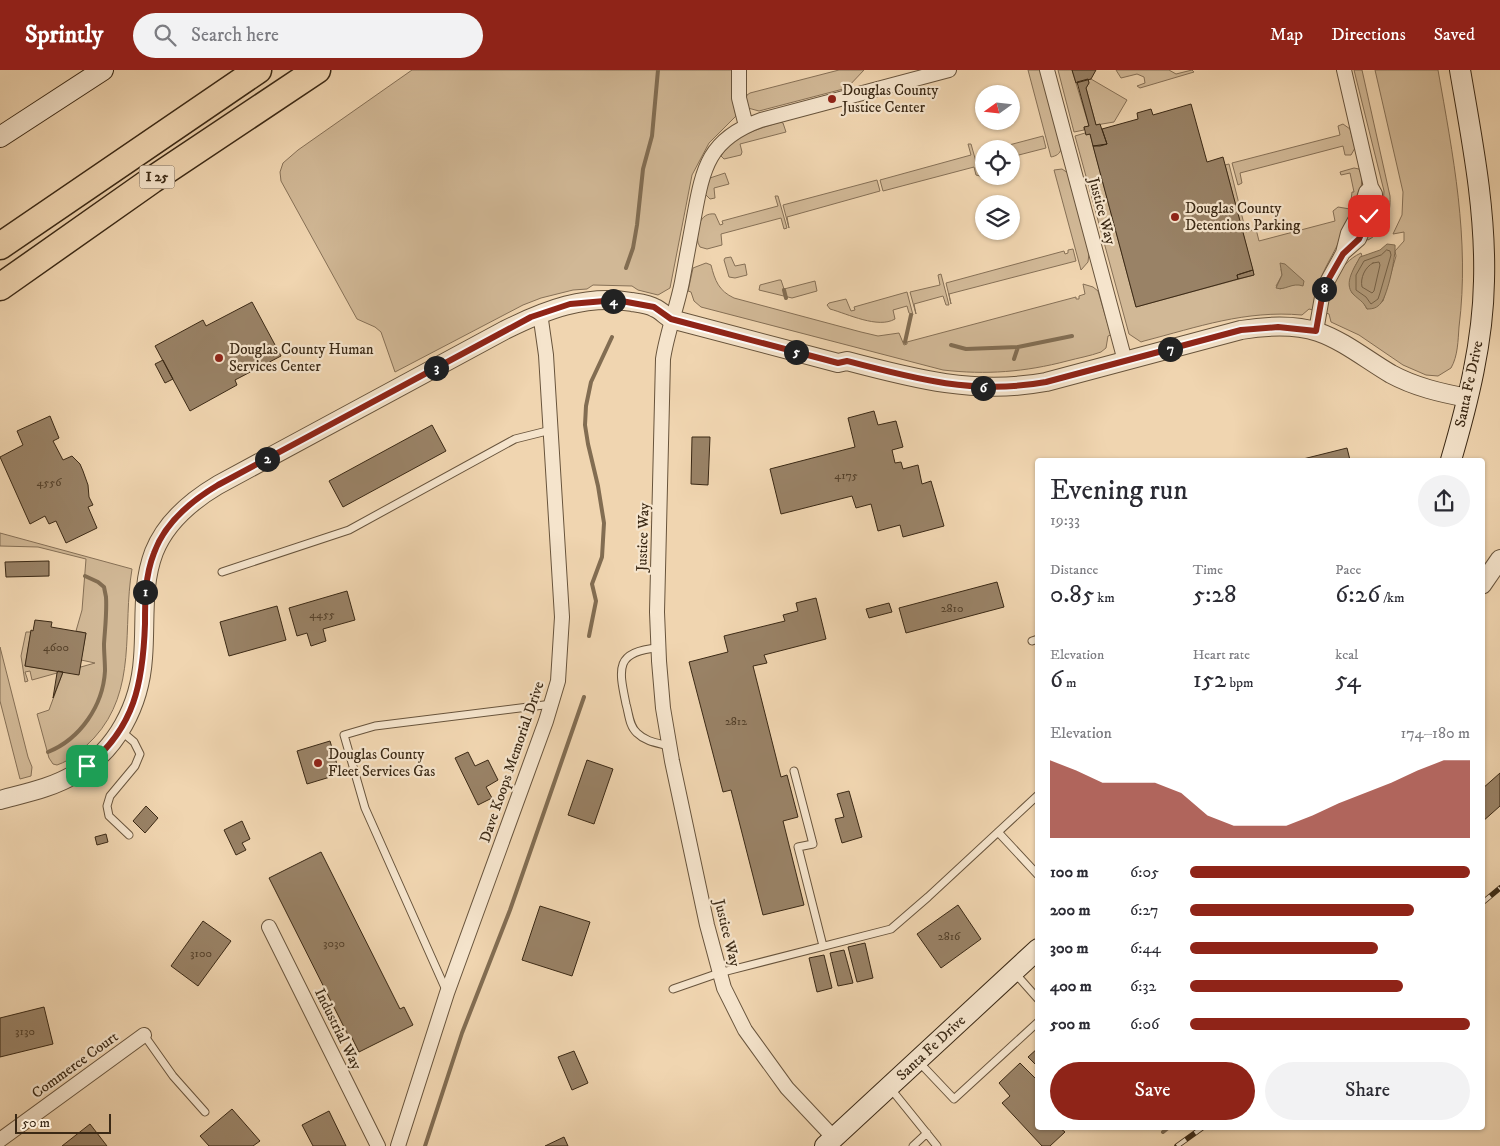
<!DOCTYPE html>
<meta charset="utf-8">
<style>
body{margin:0;font-family:"IM FELL DW Pica",serif;background:#f2f2f3;color:#2b2b33;height:100vh;display:flex;flex-direction:column;font-size:19px;white-space:nowrap}
*{box-sizing:border-box;margin:0}
p{font-size:16px;color:#7c7c81}
.icon{flex:none;width:28px;height:28px;fill:none;stroke:currentColor;stroke-width:2;stroke-linecap:round;stroke-linejoin:round}
.map{position:relative;flex:1;overflow:hidden}
.drawer{position:absolute;left:1035px;top:388px;width:450px;height:672px;display:flex;flex-direction:column;background:#fff;border-radius:5px;box-shadow:0 1px 4px #0004}
.drawer>*{flex:none}
.needle{width:32px;rotate:255deg}
.buttons{position:absolute;left:975px;top:15px;display:grid;gap:10px}
.buttons a{display:grid;place-items:center;width:45px;height:45px;border-radius:50%;background:#fff;box-shadow:0 1px 4px #0004;font-size:25px}
.scale{position:absolute;left:15px;bottom:12px;width:96px;box-sizing:border-box;padding-left:5px;border:2px solid #3b2915;border-top:0;font-size:14px;line-height:18px;white-space:nowrap;color:#3b2915;-webkit-text-stroke:4px #f5e4cc;paint-order:stroke}
.pin{position:absolute;display:grid;place-items:center;width:42px;height:42px;color:#fff;margin:-21px;border-radius:10px;box-shadow:0 2px 8px #0006}
.km{position:absolute;width:25px;height:25px;margin:-12px;border-radius:50%;background:#222;color:#fff;font-size:14px;line-height:25px;text-align:center}
.round{display:grid;place-items:center;flex:none;width:52px;height:52px;border-radius:26px;background:#f2f2f3}
.overview{display:flex;align-items:center;justify-content:space-between;height:85px;padding:0 15px}
h1{font-size:28px;font-weight:600;line-height:38px}
.metrics{display:grid;grid-template-columns:repeat(3,1fr);gap:8px;height:85px;padding:5px 15px}
.metrics div{display:grid;align-content:center}
.metrics b{font-size:25px;font-weight:600}
.metrics small{font-size:14px;font-weight:400}
.metrics p{font-size:14px}
.chart{height:140px;padding:10px 15px}
.chart p{display:flex;justify-content:space-between}
.chart svg{width:100%;height:90px;margin-top:5px;fill:#8f2418;opacity:.7}
.button{display:flex;gap:10px;margin-top:auto;padding:10px 15px}
.button a{flex:1;height:58px;border-radius:30px;background:#8f2418;color:#fff;font-size:20px;font-weight:600;line-height:58px;text-align:center}
.button a+a{background:#f2f2f3;color:#2b2b33}
ul{padding:0 15px;list-style:none;font-size:16px}
li{display:grid;grid-template-columns:80px 60px 1fr;align-items:center;height:38px}
li i{height:12px;border-radius:6px;background:#8f2418}
header{display:flex;align-items:center;gap:30px;box-sizing:border-box;height:70px;padding:0 25px;background:#8f2418;color:#fff}
header strong{font-size:24px}
nav{display:flex;gap:28px;margin-inline-start:auto;font-size:18px}
.search{width:350px;height:45px;background:#f2f2f3;display:flex;align-items:center;gap:12px;box-sizing:border-box;padding:0 18px;border-radius:28px;color:#7c7c81;font-size:19px}
.map>svg:first-child{display:block}
.green{fill:#d1b896;stroke:#867056;fill-rule:evenodd}
.water{fill:#b29b7b;stroke:#826d52}
.lines{fill:none;stroke-linecap:round;stroke-linejoin:round}
.shore{stroke:#766248;stroke-width:1}
.stream{stroke:#826d52;stroke-width:4}
.building{fill:#998266;stroke:#3b2915}
.service-casing{stroke:#68543c;stroke-width:9}
.minor-casing{stroke:#68543c;stroke-width:16}
.tertiary-casing{stroke:#68543c;stroke-width:20}
.secondary-casing{stroke:#3b2915;stroke-width:22}
.motorway-casing{stroke:#3b2915;stroke-width:29}
.service{stroke:#f5e4cc;stroke-width:7}
.minor{stroke:#f5e4cc;stroke-width:14}
.tertiary{stroke:#f5e4cc;stroke-width:18}
.secondary{stroke:#f5e4cc;stroke-width:20}
.motorway{stroke:#f0d5b0;stroke-width:26}
.rail-casing{stroke:#3b2915;stroke-width:5.5}
.rail{stroke:#f5e4cc;stroke-width:4;stroke-dasharray:11;stroke-linecap:butt}
.route-casing{stroke:#fff;stroke-width:10}
.route{stroke:#8f2418;stroke-width:6}
.poi-dot{fill:#8f2418;stroke:#f5e4cc;stroke-width:2}
.labels{text-anchor:middle;dominant-baseline:central;stroke-width:4.5;stroke-linejoin:round;paint-order:stroke}
.number-label{font-size:12px;fill:#523f29}
.shield{fill:#f5e4cc;stroke:#73614c;stroke-width:1}
.shield-label{font-size:14px;font-weight:bold;fill:#3b2915}
.poi-label{font-size:15px;fill:#3b2915;stroke:#f5e4cc;text-anchor:start}
.street-label{font-size:15px;fill:#3b2915;stroke:#f5e4cc}
</style>
<header>
<strong>Sprintly</strong>
<div class="search"><svg class="icon" aria-label="search" viewBox="0 0 24 24"><circle cx="10" cy="10" r="6"/><path d="M15 15l6 6"/></svg>Search here</div>
<nav><a>Map</a><a>Directions</a><a>Saved</a></nav>
</header>
<div class="map">
<svg width="1500" height="1076" viewBox="0 0 1500 1076">
<rect width="100%" height="100%" fill="#f0d5b0"/>
<filter id="stains"><feTurbulence type="fractalNoise" baseFrequency=".004" numOctaves="4"/><feColorMatrix values="0 0 0 0 .2 0 0 0 0 .09 0 0 0 0 .02 0 0 0 .5 -.17"/></filter>
<radialGradient id="worn" r=".72"><stop offset=".6" stop-color="#630" stop-opacity="0"/><stop offset="1" stop-color="#630" stop-opacity=".3"/></radialGradient>
<path class="green" d="M412,0H735L732,26L736,46L709,73L692,105L670,218L658,225L638,220L632,216L593,215L587,219L573,220L541,228L523,235L395,302L381,262L375,257L357,249L281,111L280,102L283,93L298,80Z
M839,0H864L847,18L759,41L748,38L746,29L747,25L750,23Z
M1028,0H1041L1061,79C1060,84 1056,86 1051,87Z
M1058,0H1072L1089,56L1084,57V60L1074,62Z
M1116,0H1169L1176,4L1192,0L1194,2L1140,18L1137,16L1145,13L1144,7L1137,4L1121,8Z
M1354,0H1362L1390,126C1391,144 1385,161 1368,170L1366,169L1370,152L1375,154L1383,137L1384,121Z
M1375,0H1438C1453,85 1470,170 1459,257C1458,270 1458,286 1451,298L1438,306L1426,305L1403,295L1359,265L1331,252L1329,244L1326,243C1330,220 1337,194 1361,183L1362,186C1353,196 1348,210 1352,223L1362,230L1367,239L1383,231L1396,186L1395,181L1404,171V162L1393,164L1402,145L1403,122Z
M1088,9H1091L1127,30L1114,52L1096,55L1086,18L1089,13Z
M780,52L783,53L786,62L740,74L742,82L741,85L724,89L721,86C733,65 759,59 780,52Z
M1343,54L1350,59L1355,78L1351,85H1345L1343,76L1240,103L1242,113L1238,115L1232,93L1340,65L1338,56Z
M1085,63L1090,64L1136,237L1254,205L1225,95L1229,94L1246,162L1256,159L1259,171L1335,151L1333,141L1338,137L1350,139L1352,122H1354L1350,103L1341,105L1340,102L1354,98L1359,99C1373,121 1329,186 1320,210C1316,220 1314,229 1313,240L1309,239L1302,245C1245,240 1198,257 1144,271L1141,272L1129,264L1075,66ZM1281,199L1304,211L1280,219L1276,216L1282,205Z
M1043,66L1046,78L1011,87V79H994Z
M968,74H971L980,106L976,105L974,97L883,121L880,110L971,85Z
M1062,99L1068,103L1089,183L1088,192L1081,200L1054,100Z
M725,103L729,114L714,118L715,128L710,129L705,124L710,108Z
M877,110L880,121L787,147L789,158L783,135Z
M775,126H778L787,158L784,159L781,148L721,164L722,175L707,179L700,177L698,173C696,160 699,142 715,144L720,155L723,154L722,151L778,136Z
M1073,179L1076,191L949,224L951,234L946,213L1064,181L1065,184L1068,183V180Z
M731,187L735,196L745,194L747,205L735,208L729,207L724,190L725,188Z
M706,193L711,195C715,211 719,221 734,228L861,262L878,266L899,263L904,275L907,274V272L1076,227V229H1079V226L1085,224L1083,214L1093,217L1098,221L1111,265L1108,266L1106,278L1101,282C1090,286 1078,288 1067,291C1025,302 986,305 943,300L701,237L694,231L691,222L688,221L693,198Z
M941,204L949,235H946L943,226L914,234L916,244L910,222L940,215L938,205Z
M779,210H781L784,219L815,211L817,221L792,228L759,220L760,215Z
M907,222L913,245L909,243L907,236L893,240L895,249C878,259 848,244 830,239L827,235L829,233L846,229L851,241L855,240L854,237Z
M0,463L132,499C122,558 138,620 94,668C83,679 72,690 57,695L53,694L49,688L37,644L49,640L63,602L95,593L81,590L86,563L76,561L82,540L86,489L38,477L0,476Z
M26,562H31L25,596L58,601L57,603L32,610L30,601L25,602L28,611L25,612L21,586Z
M0,577L28,687L32,697L31,706L20,709L0,631Z"/>
<path class="water" d="M1387,174L1395,175C1396,186 1388,224 1381,233C1377,238 1373,239 1367,239C1363,231 1359,230 1353,224C1343,213 1355,197 1360,187L1380,180Z
M1280,193L1285,194L1304,211L1303,216C1292,212 1285,221 1276,218L1282,205Z"/>
<g class="lines">
<path class="shore" d="M1387,180L1390,181L1391,185L1380,223L1378,229L1371,234L1366,227L1356,220V205L1364,191L1381,185Z
M1373,193L1379,192L1380,195L1374,221L1372,223L1362,217C1360,208 1365,197 1373,193Z"/>
<path class="stream" d="M626,198L633,178L637,155L643,99L652,66L658,0
M784,220L786,228
M905,272L911,245
M951,275L966,279L1018,277
M1014,289L1018,277L1072,266
M589,566L596,531L592,514L602,487L604,453L598,416L588,374L585,355L586,336L591,312L612,267
M48,682C80,669 103,636 105,601C105,592 104,583 104,574C105,558 107,543 106,527L104,517L98,512L85,506
M1163,1062L1168,1058
M425,1076L462,963L510,840L584,627"/>
</g>
<path class="building" d="M1072,0H1096L1091,9L1076,13Z
M1088,9L1089,13L1086,18L1096,55L1100,54L1107,74L1100,76H1093L1090,64L1086,65L1084,57L1089,56L1077,12Z
M1191,34L1207,92L1223,87L1253,200L1237,205L1238,209L1136,237L1093,76L1107,74L1102,59L1138,49L1137,43L1151,39L1153,45Z
M1253,200L1254,205L1238,209L1237,205Z
M252,232L281,286L235,310L237,315L190,341L155,276L203,250L206,256Z
M163,290L173,309L165,313L155,294Z
M874,341L878,355L896,351L903,377L892,380L895,393L901,392L903,399L918,395L922,414L931,411L944,456L903,467L900,455L878,461L871,434L856,438L852,426L781,444L770,399L855,377L848,348Z
M50,346L59,368L53,371L63,390L72,386L80,394L83,401L88,415L89,427L93,435L88,437L97,458L66,473L56,451L49,454L45,446L30,454L0,387L23,375L17,361Z
M432,355L446,381L343,437L329,411Z
M692,367H710L708,415L691,414Z
M1347,378L1350,390H1299Z
M49,491V506L6,507L5,492Z
M997,512L1004,537L906,563L899,538Z
M347,521L355,550L323,559L326,571L311,576L307,563L297,566L289,538Z
M816,528L826,569L764,585L767,593L753,596L781,707L787,705L798,747L783,751L804,835L763,845L731,720L723,722L689,592L728,582L724,566L785,551L783,545L798,541L796,533Z
M889,533L892,542L869,548L866,539Z
M277,536L286,570L229,586L220,552Z
M35,550L52,552L51,557L86,563L79,605L25,596L31,560L33,561Z
M58,601L63,602L53,628L57,603Z
M330,671L340,704L307,714L297,681Z
M468,682L475,696L488,690L498,710L486,717L492,728L478,735L455,688Z
M587,690L613,699L594,754L568,745Z
M1500,703V736L1482,752V719Z
M849,721L862,767L842,773L835,749L844,747L837,724Z
M146,736L158,748L145,763L133,751Z
M242,751L250,769L242,773L246,780L236,785L224,760Z
M106,764L108,772L97,775L95,767Z
M321,782L400,939L404,937L413,955L359,982L351,966L349,967L269,808Z
M958,835L981,869L941,898L917,864Z
M540,836L590,852L572,906L522,890Z
M203,851L231,871L198,916L171,896Z
M865,873L873,908L857,912L848,877Z
M844,880L853,913L838,916L830,883Z
M824,885L832,918L817,922L809,888Z
M44,937L53,974L0,987V948Z
M1038,978V992L1035,994L1028,987Z
M574,981L588,1013L572,1020L558,987Z
M1020,993L1038,1011V1028L1035,1030L1038,1033V1058H1060L1065,1062L1050,1076H1042L1002,1033L1010,1026L999,1013Z
M232,1039L260,1071L253,1076H209L200,1066Z
M329,1041L346,1076H313L302,1055Z
M90,1054L107,1076H62Z
M564,1067L568,1076H545Z"/>
<g class="lines">
<defs>
<path id="service" d="M222,502L349,460L515,369L551,360
M1032,571L1038,569
M658,578C614,581 619,600 626,634C629,644 629,656 637,663C646,672 658,673 669,676
M121,661L134,672L140,684L135,696L110,726L107,736L109,746L129,765
M794,701L813,774L798,777L823,876
M998,762L1038,805
M1015,903L1038,929
M673,919L719,903L891,859L928,827L1038,725
M446,920L365,738L344,665L375,656L552,634
M144,965L173,1006L205,1042
M918,991L954,1029L1038,952
M891,1019L937,1076
M913,1076L927,1063"/>
<path id="minor" d="M739,0V28L746,56
M1047,0L1125,291
M1343,183L1348,163L1360,141L1366,122L1371,117
M1316,261L1322,227L1327,212L1343,183L1359,169L1375,131V124L1371,117L1344,0
M269,857L378,1076
M834,1068L787,1018L745,960L724,918L707,855L672,691L663,638L659,591L657,542L663,289C667,262 677,238 682,212C686,190 690,169 694,147C703,98 708,69 761,50L949,0
M0,1070L144,965
M398,1076L447,923L546,651L558,611L562,547L546,285L540,243"/>
<path id="tertiary" d="M1482,515L1500,489
M0,730C26,723 52,718 75,704C117,681 140,634 143,588C146,552 141,516 154,482C166,452 191,431 218,415L505,260C545,240 586,224 632,232C639,233 649,234 655,238C660,240 666,246 671,249L838,293L847,291C915,309 976,325 1046,312L1241,260C1265,256 1294,254 1318,262C1344,271 1367,290 1391,304C1415,317 1441,323 1468,328"/>
<path id="secondary" d="M0,67L103,0
M1451,390C1468,332 1483,272 1484,211C1486,140 1472,70 1460,0
M825,1076L1038,879"/>
<path id="motorway" d="M0,176L258,0
M0,217L152,110L317,0"/>
</defs>
<use href="#service" class="service-casing"/>
<use href="#minor" class="minor-casing"/>
<use href="#tertiary" class="tertiary-casing"/>
<use href="#secondary" class="secondary-casing"/>
<use href="#motorway" class="motorway-casing"/>
<use href="#service" class="service"/>
<use href="#minor" class="minor"/>
<use href="#tertiary" class="tertiary"/>
<use href="#secondary" class="secondary"/>
<use href="#motorway" class="motorway"/>
<defs>
<path id="rail" d="M1482,833L1500,818
M1177,1076L1202,1058"/>
</defs>
<use href="#rail" class="rail-casing"/>
<use href="#rail" class="rail"/>
</g>
<g class="lines">
<defs>
<path id="route" d="M87,696C135,658 143,612 145,554C145,529 145,506 154,483C165,452 191,431 218,415L531,247L570,234L616,230L654,237L671,249L838,293L847,291C915,309 975,325 1046,312L1241,260L1278,257L1316,261L1322,227L1327,212L1343,184L1359,169L1369,146"/>
</defs>
<use href="#route" class="route-casing"/>
<use href="#route" class="route"/>
</g>
<g class="poi-dot">
<circle cx="832" cy="29" r="5"/>
<circle cx="1175" cy="147" r="5"/>
<circle cx="219" cy="288" r="5"/>
<circle cx="318" cy="693" r="5"/>
</g>
<g class="labels">
<g class="number-label">
<text x="846" y="405">4175</text>
<text x="49" y="412">4556</text>
<text x="952" y="538">2810</text>
<text x="322" y="544">4455</text>
<text x="56" y="577">4600</text>
<text x="736" y="651">2812</text>
<text x="949" y="866">2816</text>
<text x="334" y="873">3030</text>
<text x="201" y="883">3100</text>
<text x="25" y="961">3130</text>
</g>
<rect class="shield" x="139.5" y="95.5" width="35" height="23" rx="4"/>
<g class="shield-label">
<text x="157" y="107">I 25</text>
</g>
<g class="poi-label">
<text x="842" y="20">Douglas County<tspan x="842" dy="17">Justice Center</tspan></text>
<text x="1185" y="138">Douglas County<tspan x="1185" dy="17">Detentions Parking</tspan></text>
<text x="229" y="279">Douglas County Human<tspan x="229" dy="17">Services Center</tspan></text>
<text x="328" y="684">Douglas County<tspan x="328" dy="17">Fleet Services Gas</tspan></text>
</g>
<g class="street-label">
<text transform="translate(1102 141) rotate(75)">Justice Way</text>
<text transform="translate(1469 314) rotate(-78)">Santa Fe Drive</text>
<text transform="translate(643 467) rotate(-88)">Justice Way</text>
<text transform="translate(512 692) rotate(-71)">Dave Koops Memorial Drive</text>
<text transform="translate(727 863) rotate(76)">Justice Way</text>
<text transform="translate(338 959) rotate(64)">Industrial Way</text>
<text transform="translate(931 978) rotate(-43)">Santa Fe Drive</text>
<text transform="translate(75 995) rotate(-36)">Commerce Court</text>
</g>
</g>
<rect width="100%" height="100%" filter="url(#stains)"/>
<rect width="100%" height="100%" fill="url(#worn)"/>
</svg>
<div class="buttons">
<a><svg class="needle" viewBox="-14 -14 28 28"><path d="M0-13l5 13h-10z" fill="#e53935"/><path d="M0 13l5-13h-10z" fill="#7c7c81"/></svg></a>
<a><svg class="icon" aria-label="locate" viewBox="0 0 24 24"><circle cx="12" cy="12" r="6"/><path d="M12 2v4M12 18v4M2 12h4M18 12h4"/></svg></a>
<a><svg class="icon" aria-label="layers" viewBox="0 0 24 24"><path d="M12 4l9 5-9 5-9-5zM3 14l9 5 9-5"/></svg></a>
</div>
<div class="scale">50 m</div>
<div class="pin" style="left:87px;top:696px;background:#1e9e55"><svg class="icon" aria-label="arrive" viewBox="0 0 24 24"><path d="M6 21V4h12l-3 4 3 4H6"/></svg></div>
<div class="pin" style="left:1369px;top:146px;background:#d93025"><svg class="icon" aria-label="check" viewBox="0 0 24 24"><path d="M5 12l5 5 9-10"/></svg></div>
<b class="km" style="left:145px;top:522px">1</b>
<b class="km" style="left:267px;top:389px">2</b>
<b class="km" style="left:436px;top:298px">3</b>
<b class="km" style="left:613px;top:231px">4</b>
<b class="km" style="left:796px;top:282px">5</b>
<b class="km" style="left:983px;top:318px">6</b>
<b class="km" style="left:1170px;top:279px">7</b>
<b class="km" style="left:1324px;top:219px">8</b>
<section class="drawer">
<div class="overview"><div><h1>Evening run</h1><p>19:33</p></div><a class="round"><svg class="icon" aria-label="share" viewBox="0 0 24 24"><path d="M12 15V3M7 8l5-5 5 5M5 13v7h14v-7"/></svg></a></div>
<div class="metrics">
<div><p>Distance</p><b>0.85<small> km</small></b></div>
<div><p>Time</p><b>5:28</b></div>
<div><p>Pace</p><b>6:26<small> /km</small></b></div>
</div>
<div class="metrics">
<div><p>Elevation</p><b>6<small> m</small></b></div>
<div><p>Heart rate</p><b>152<small> bpm</small></b></div>
<div><p>kcal</p><b>54</b></div>
</div>
<div class="chart"><p><span>Elevation</span>174–180 m</p>
<svg viewBox="0 0 160 44" preserveAspectRatio="none"><path d="M0 44V6L10 11L20 17L30 17L40 17L50 22L60 33L70 38L80 38L90 38L100 33L110 27L120 22L130 17L140 11L150 6L160 6V44z"/></svg>
</div>
<ul>
<li><b>100 m</b>6:05<i style="width:100%"></i></li>
<li><b>200 m</b>6:27<i style="width:80%"></i></li>
<li><b>300 m</b>6:44<i style="width:67%"></i></li>
<li><b>400 m</b>6:32<i style="width:76%"></i></li>
<li><b>500 m</b>6:06<i style="width:100%"></i></li>
</ul>
<div class="button"><a>Save</a><a>Share</a></div>
</section>
</div>
